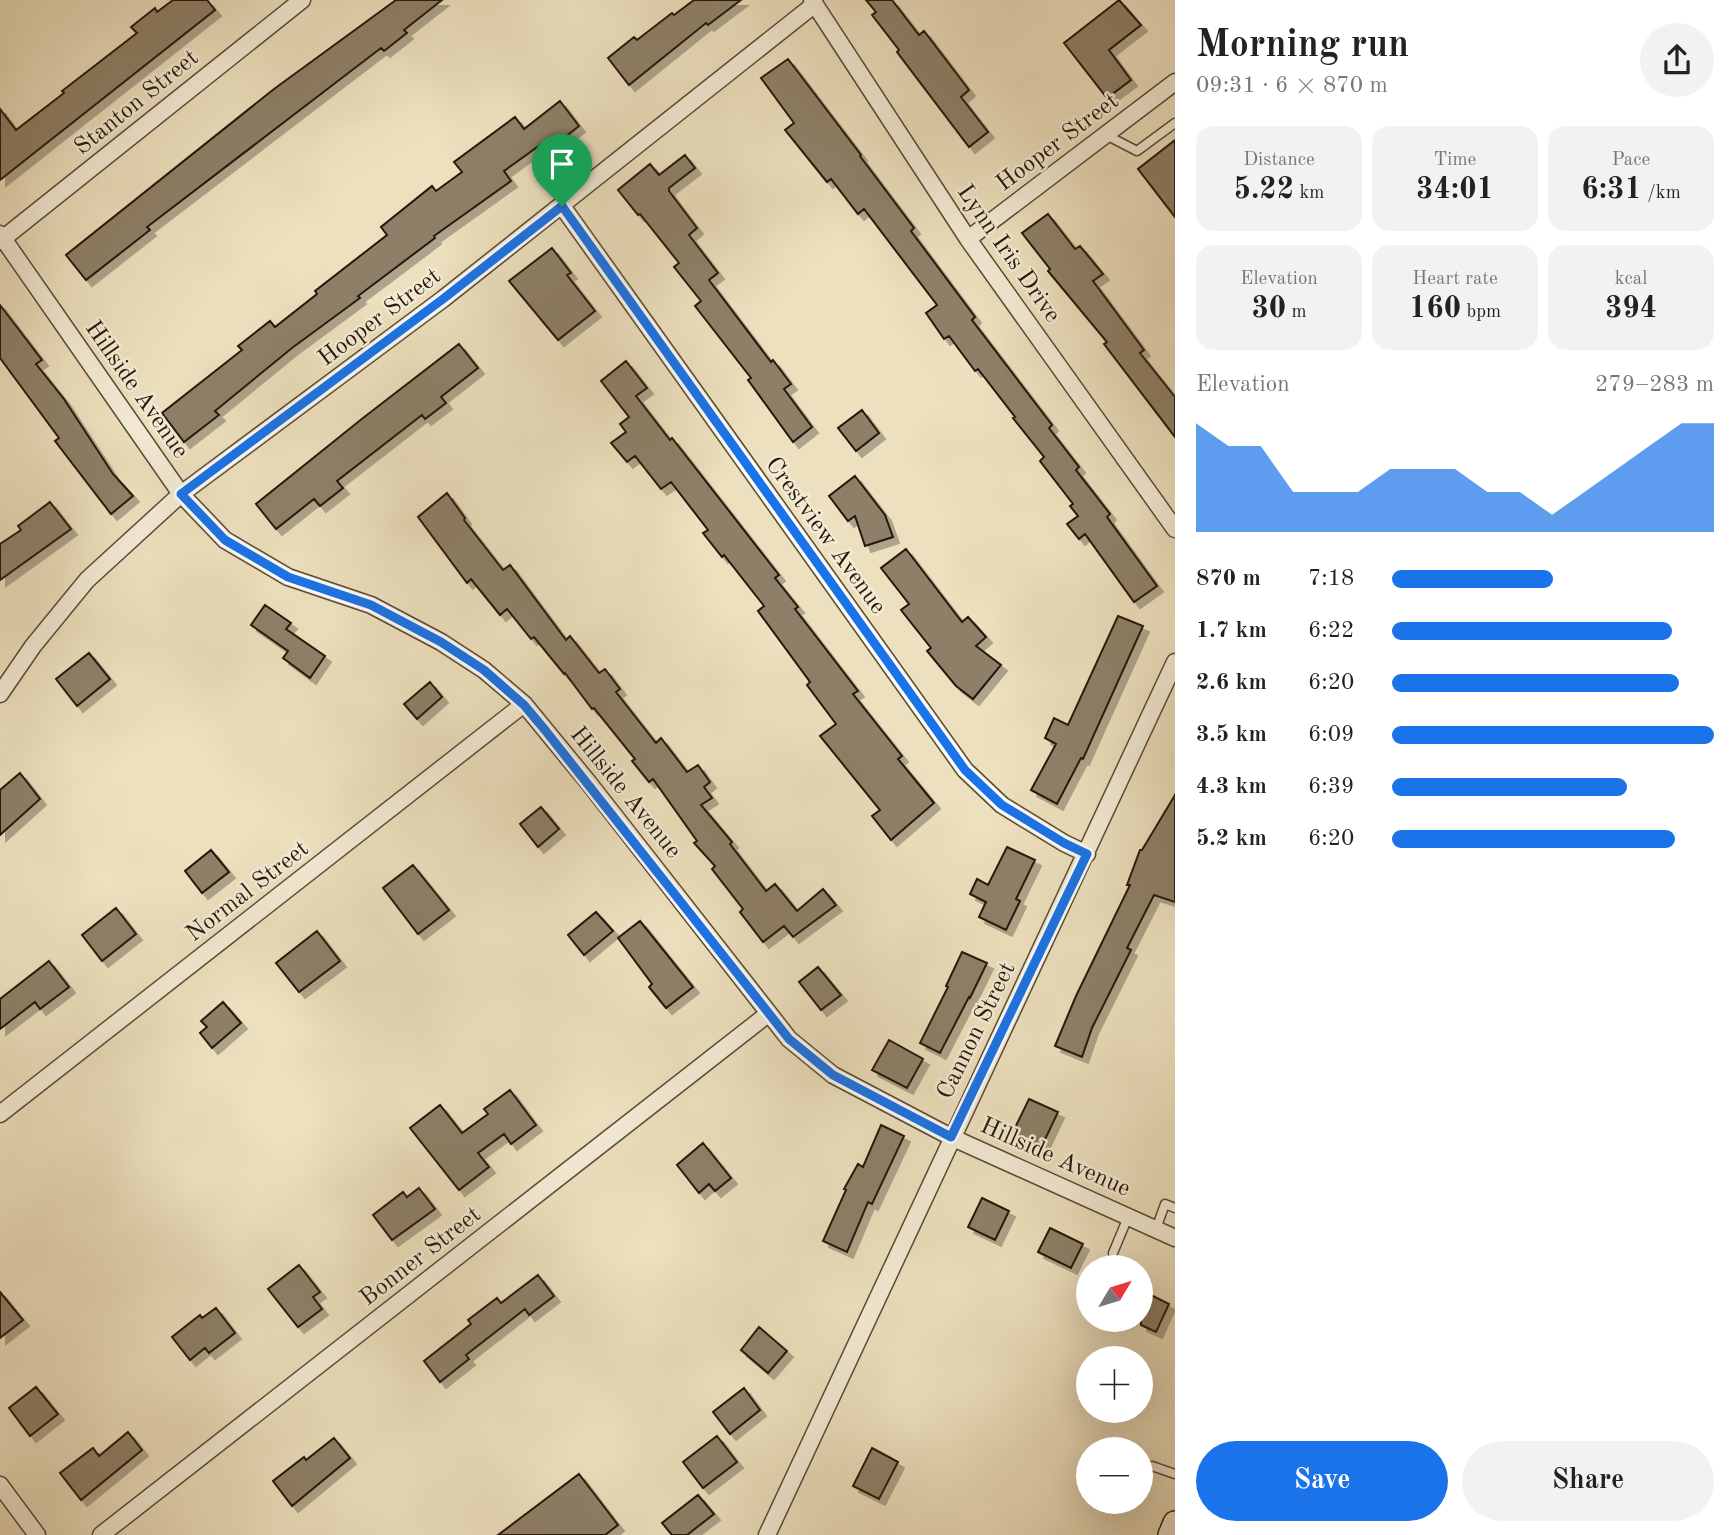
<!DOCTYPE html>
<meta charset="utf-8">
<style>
body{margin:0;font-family:"Old Standard TT",serif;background:#f2f2f2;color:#222;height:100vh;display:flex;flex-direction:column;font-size:26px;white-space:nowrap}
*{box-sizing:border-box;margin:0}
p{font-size:23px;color:#767676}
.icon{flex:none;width:38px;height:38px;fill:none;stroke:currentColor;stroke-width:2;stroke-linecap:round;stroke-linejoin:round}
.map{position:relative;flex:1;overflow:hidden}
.drawer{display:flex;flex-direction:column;background:#fff;width:560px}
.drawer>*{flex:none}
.needle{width:46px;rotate:52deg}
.fabs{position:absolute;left:1076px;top:1255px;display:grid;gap:14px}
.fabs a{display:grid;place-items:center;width:77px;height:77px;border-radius:50%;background:#fff;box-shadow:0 7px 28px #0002;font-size:35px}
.pin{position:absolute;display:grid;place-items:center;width:60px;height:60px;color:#fff;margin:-72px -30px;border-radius:50% 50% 50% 0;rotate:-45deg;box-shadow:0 0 7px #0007}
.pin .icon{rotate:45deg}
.round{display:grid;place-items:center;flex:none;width:74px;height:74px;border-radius:37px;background:#f2f2f2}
.head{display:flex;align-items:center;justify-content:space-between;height:119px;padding:0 21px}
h1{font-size:38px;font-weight:700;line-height:52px}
.stats{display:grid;grid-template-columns:repeat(3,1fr);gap:10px;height:119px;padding:7px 21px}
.stats div{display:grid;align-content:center;border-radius:18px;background:#f2f2f2;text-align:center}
.stats b{font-size:30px;font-weight:700}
.stats small{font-size:19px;font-weight:400}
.stats p{font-size:19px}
.chart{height:196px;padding:14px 21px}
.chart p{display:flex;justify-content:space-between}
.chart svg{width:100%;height:126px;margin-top:7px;fill:#1a73e8;opacity:.7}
.primary-button{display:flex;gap:14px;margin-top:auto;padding:14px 21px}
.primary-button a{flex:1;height:80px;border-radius:42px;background:#1a73e8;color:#fff;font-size:28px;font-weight:700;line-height:80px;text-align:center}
.primary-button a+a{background:#f2f2f2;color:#222}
ul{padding:0 21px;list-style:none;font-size:23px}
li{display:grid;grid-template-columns:112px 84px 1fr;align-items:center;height:52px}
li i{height:18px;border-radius:9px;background:#1a73e8}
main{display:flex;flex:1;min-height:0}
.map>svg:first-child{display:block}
.building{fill:#8e8067;stroke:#271908;stroke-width:2;filter:url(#shadow)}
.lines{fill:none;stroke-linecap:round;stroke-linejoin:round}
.service-casing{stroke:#584b36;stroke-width:11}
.minor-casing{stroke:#584b36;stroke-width:19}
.secondary-casing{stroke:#271908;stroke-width:26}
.service{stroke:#f3ebd5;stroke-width:8}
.minor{stroke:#f3ebd5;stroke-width:16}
.secondary{stroke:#f3ebd5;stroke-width:23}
.route-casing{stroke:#fff;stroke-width:14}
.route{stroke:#1a73e8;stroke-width:9}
.labels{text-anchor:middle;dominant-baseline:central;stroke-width:5;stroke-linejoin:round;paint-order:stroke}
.street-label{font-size:24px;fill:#271908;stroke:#f3ebd5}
</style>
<main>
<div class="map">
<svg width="1175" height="1535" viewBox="0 0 1175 1535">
<defs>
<filter id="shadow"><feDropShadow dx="6" dy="6" stdDeviation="0" flood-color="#0004"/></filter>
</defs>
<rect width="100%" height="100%" fill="#ede0be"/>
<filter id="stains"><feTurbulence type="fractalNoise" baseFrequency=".00286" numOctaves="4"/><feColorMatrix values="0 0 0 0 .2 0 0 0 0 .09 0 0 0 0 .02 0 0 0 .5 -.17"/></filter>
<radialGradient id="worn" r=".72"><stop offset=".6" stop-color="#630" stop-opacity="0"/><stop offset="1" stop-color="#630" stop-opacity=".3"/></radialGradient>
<path class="building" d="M173,0H207L215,10L0,180V109L16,130L64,93L62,91L137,33L131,27L155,8L157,12Z
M396,0H442L404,30L407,33L384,51L381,48L147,227L150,230L86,280L66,255L274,89Z
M694,0H741L708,25L706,23L629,85L608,58L634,37L637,40L672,13L674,15Z
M866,0H892L919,35L924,31L969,90L961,97L988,132L969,147L897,52L899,50L872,15L876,12Z
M1119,0L1141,25L1109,50L1131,80L1107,98L1064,43Z
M788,59L861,155L860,156L914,228L911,231L975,317L972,320L1052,425L1049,428L1079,467L1076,470L1110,514L1107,517L1157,586L1134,602L1085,534L1079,539L1067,524L1078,516L1070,506L1073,504L1040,461L1044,457L1013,418L1015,417L978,369L975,371L949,336L944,339L926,313L937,305L864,209L858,214L831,179L827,182L785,130L794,123L761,78Z
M560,101L579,126L555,145L550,138L504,171L511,181L434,236L435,238L358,296L360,298L292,348L215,411L219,415L184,442L162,413L242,350L238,346L270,321L275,327L317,294L315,291L387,235L381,227L432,186L436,191L462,172L454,162L515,117L524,129Z
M1175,140V217L1138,169Z
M685,155L695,168L669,188V191L697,228L689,235L718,273L709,280L771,362L773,360L791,384L784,389L812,427L793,442L748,380L751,378L695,306L701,301L674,267L679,263L640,214L638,215L618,190L650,164L659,175Z
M1048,214L1075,249L1080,246L1103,274L1093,281L1144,350L1140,353L1175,397V437L1104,344L1107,342L1048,271L1050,269L1022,233Z
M552,248L571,273L567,275L595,311L558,340L509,281Z
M0,305L42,360L36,364L64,399L113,474L133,496L111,514L55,441L59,438L0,358Z
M459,344L478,368L441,397L446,403L425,419L422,415L337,481L343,488L320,506L314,499L276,529L256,504L363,418Z
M626,361L647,388L636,396L670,440L672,438L779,575L775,578L798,607L795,609L858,691L853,694L902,756L898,759L934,803L891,840L872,816L880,810L820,736L836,724L807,685L810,682L758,611L764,606L724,555L722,557L703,533L708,530L671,482L661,489L635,456L627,462L611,443L626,432L620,424L629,417L601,381Z
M862,410L879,433L856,451L838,428Z
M855,476L885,515L893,537L865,546L855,516L848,521L829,496Z
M447,493L465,518L464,520L503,570L510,565L566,640L570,636L599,673L605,669L620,689L616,692L656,743L661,738L687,772L698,765L710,782L704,787L712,798L701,805L732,842L730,844L766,891L775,884L797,911L823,889L836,905L793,937L784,926L763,942L740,912L743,909L712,869L715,866L694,843L697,841L653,779L649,782L632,761L635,759L594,708L592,709L565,673L564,674L534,637L531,639L507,609L500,615L471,579L467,583L418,517Z
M50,502L71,529L0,580V544L21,530L18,526Z
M906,549L962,622L968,617L986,637L976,646L1001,665L973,699L956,686L927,651L931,648L901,610L909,604L881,568Z
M265,605L291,623L286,629L325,656L310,678L283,658L288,651L251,625Z
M1118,616L1143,626L1083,759L1081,758L1057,804L1031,790L1056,744L1045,738L1054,718L1068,725Z
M89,653L110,679L77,706L56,679Z
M430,682L442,697L417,719L404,704Z
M20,773L40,799L0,835V790Z
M1175,795V902L1154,895L1127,948L1131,950L1092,1028L1082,1057L1055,1046L1076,996L1130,885H1127L1140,850H1142Z
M541,807L559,829L538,847L520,824Z
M1007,847L1035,860L1016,899L1020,901L1006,930L979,917L986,902L970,894L977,879L988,885Z
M211,850L229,872L202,893L185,871Z
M413,865L449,910L418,934L383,888Z
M116,908L136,934L102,961L82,935Z
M596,912L613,931L584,955L568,935Z
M640,921L693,987L666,1008L649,987L652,984L618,938Z
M317,931L340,961L299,992L276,963Z
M962,952L987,963L970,998L969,997L940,1053L920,1043L948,987L946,986Z
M49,961L69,987L40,1009L35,1002L0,1029V999Z
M818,967L841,995L821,1010L799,982Z
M223,1002L241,1023L212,1048L200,1033L207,1027L201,1021Z
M889,1040L923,1059L907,1088L872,1070Z
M510,1090L536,1125L511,1144L504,1134L478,1153L489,1167L459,1190L410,1128L440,1105L462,1133L488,1114L484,1109Z
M1029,1099L1058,1112L1041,1148L1012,1134Z
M881,1125L904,1136L872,1204L868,1202L847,1252L823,1241L846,1190L844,1189L858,1164L863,1167Z
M703,1143L731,1178L715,1191L709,1184L699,1193L677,1165Z
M419,1188L435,1209L392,1240L373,1215L403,1192L407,1197Z
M982,1198L1009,1211L995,1240L968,1227Z
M1050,1228L1083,1244L1071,1268L1038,1252Z
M299,1265L320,1292L313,1297L322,1309L298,1327L268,1289Z
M538,1275L554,1296L529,1315L525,1309L466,1355L469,1359L440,1382L424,1361L471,1324L468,1320L497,1298L501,1303Z
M1141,1290L1169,1304L1156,1332L1141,1325Z
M0,1292L23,1320L0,1338Z
M216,1308L235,1333L209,1353L205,1348L190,1360L172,1337L200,1315L202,1318Z
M759,1327L787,1351L768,1373L741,1350Z
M36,1387L58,1414L30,1436L9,1408Z
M744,1388L760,1410L730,1434L713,1412Z
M128,1432L142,1450L81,1500L60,1473L93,1448L99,1456Z
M717,1436L737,1462L703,1488L683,1462Z
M334,1438L350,1458L292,1506L273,1481L304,1457L306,1460Z
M872,1448L898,1462L879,1499L853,1486Z
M579,1474L618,1525L605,1535H498Z
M698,1495L714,1514L687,1535H672L662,1523Z"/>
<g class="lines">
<defs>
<path id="service" d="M1106,135L1137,151L1175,123
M1156,1229L1165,1204L1175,1208
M1113,1253L1128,1217
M1152,1466L1175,1474"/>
<path id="minor" d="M812,0L968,239L1175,529
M562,206L965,770L1002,805L1064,843L1087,854
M0,234L181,494L225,540L288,577L371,605L441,642L484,670L524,704L588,782L789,1039L833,1075L951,1137L1175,1238
M968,239L1175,82
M0,241L302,0
M0,694L33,646L87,580L181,494L443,299L815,4
M0,1114L524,704
M0,1485L37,1535
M101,1535L768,1014
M767,1535L1175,662"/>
<path id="secondary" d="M1170,1535L1175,1523"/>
</defs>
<use href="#service" class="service-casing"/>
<use href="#minor" class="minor-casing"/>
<use href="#secondary" class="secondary-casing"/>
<use href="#service" class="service"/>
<use href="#minor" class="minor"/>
<use href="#secondary" class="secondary"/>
</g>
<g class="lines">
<defs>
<path id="route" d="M562,206L965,770L1002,805L1064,843L1087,854L951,1137L833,1075L789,1039L545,730L524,705L484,670L441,642L371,605L288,577L225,540L181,494L443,299Z"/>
</defs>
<use href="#route" class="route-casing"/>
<use href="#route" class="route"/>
</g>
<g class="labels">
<g class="street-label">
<text transform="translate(137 103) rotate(-39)">Stanton Street</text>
<text transform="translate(1058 143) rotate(-37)">Hooper Street</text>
<text transform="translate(1008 254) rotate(55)">Lynn Iris Drive</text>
<text transform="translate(380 318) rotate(-37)">Hooper Street</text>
<text transform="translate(136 390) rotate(55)">Hillside Avenue</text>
<text transform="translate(825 536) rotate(54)">Crestview Avenue</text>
<text transform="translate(625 793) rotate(51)">Hillside Avenue</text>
<text transform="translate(248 892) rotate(-38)">Normal Street</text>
<text transform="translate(977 1031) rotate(-64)">Cannon Street</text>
<text transform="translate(1055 1158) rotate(24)">Hillside Avenue</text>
<text transform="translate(421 1257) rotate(-38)">Bonner Street</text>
</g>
</g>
<rect width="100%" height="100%" filter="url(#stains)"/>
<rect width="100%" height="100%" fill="url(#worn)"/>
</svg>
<div class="fabs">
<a><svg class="needle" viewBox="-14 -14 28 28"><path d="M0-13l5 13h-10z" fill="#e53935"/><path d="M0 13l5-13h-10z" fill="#767676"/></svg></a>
<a>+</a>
<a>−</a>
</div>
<div class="pin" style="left:562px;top:206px;background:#1e9e55"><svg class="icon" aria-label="arrive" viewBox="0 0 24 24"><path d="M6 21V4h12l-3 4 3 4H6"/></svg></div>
</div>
<section class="drawer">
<div class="head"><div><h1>Morning run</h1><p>09:31 · 6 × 870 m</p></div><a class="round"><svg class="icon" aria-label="share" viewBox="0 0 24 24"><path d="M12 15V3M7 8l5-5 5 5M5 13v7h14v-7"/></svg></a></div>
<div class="stats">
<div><p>Distance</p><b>5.22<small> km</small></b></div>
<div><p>Time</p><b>34:01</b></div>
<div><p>Pace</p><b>6:31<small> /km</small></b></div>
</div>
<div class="stats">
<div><p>Elevation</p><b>30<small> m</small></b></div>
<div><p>Heart rate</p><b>160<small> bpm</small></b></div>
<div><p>kcal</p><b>394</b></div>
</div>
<div class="chart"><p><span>Elevation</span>279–283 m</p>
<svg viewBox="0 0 160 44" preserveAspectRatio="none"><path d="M0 44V6L10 14L20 14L30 30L40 30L50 30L60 22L70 22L80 22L90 30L100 30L110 38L120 30L130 22L140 14L150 6L160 6V44z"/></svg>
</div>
<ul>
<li><b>870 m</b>7:18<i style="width:50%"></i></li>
<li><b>1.7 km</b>6:22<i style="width:87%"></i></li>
<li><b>2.6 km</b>6:20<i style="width:89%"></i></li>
<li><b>3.5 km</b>6:09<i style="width:100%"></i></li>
<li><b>4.3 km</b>6:39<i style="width:73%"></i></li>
<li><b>5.2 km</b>6:20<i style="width:88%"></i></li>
</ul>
<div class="primary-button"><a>Save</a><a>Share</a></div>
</section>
</main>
